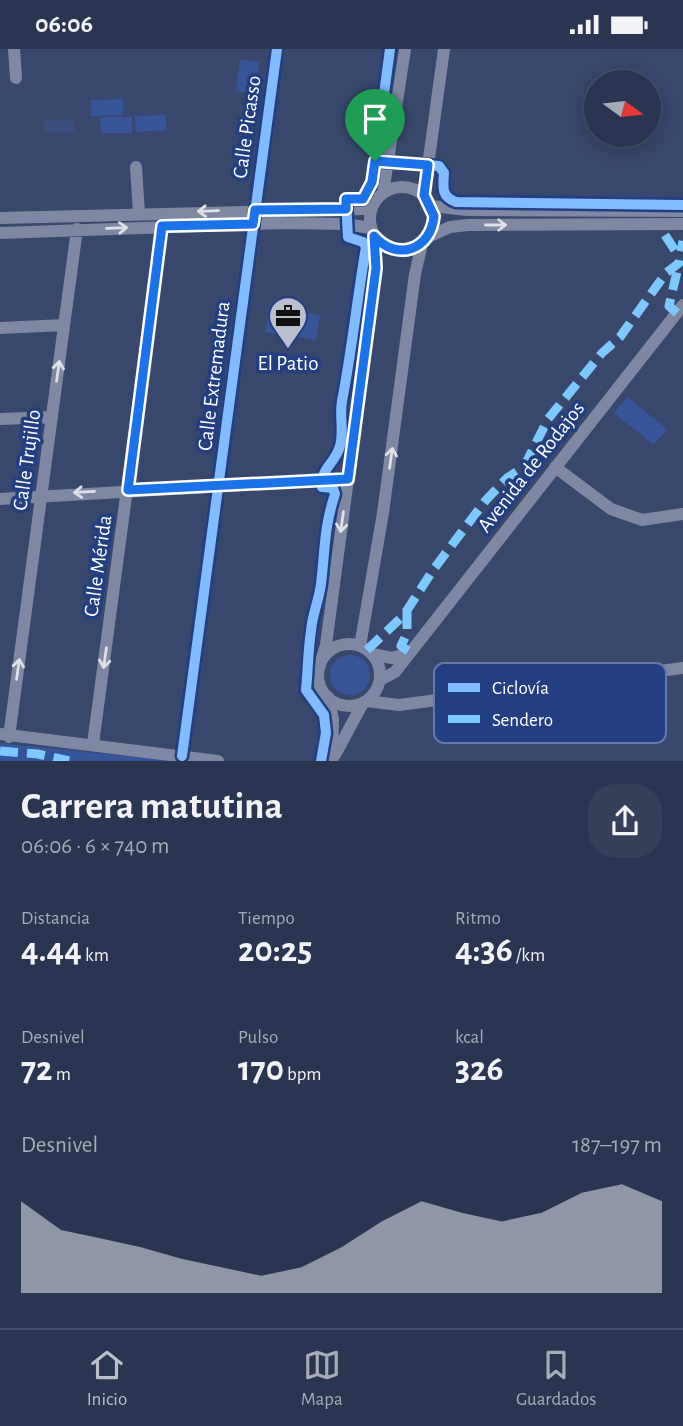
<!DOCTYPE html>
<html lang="es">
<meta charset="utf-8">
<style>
body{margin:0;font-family:"Alegreya Sans",sans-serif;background:#36405b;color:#f1f3f6;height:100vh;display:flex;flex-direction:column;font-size:26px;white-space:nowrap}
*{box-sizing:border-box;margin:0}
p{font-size:23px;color:#a5abb7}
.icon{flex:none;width:38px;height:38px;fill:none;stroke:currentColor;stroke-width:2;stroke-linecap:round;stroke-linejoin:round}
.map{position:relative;height:712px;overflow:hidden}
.details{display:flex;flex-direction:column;background:#2a3551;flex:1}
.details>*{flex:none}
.needle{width:46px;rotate:105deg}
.buttons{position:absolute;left:584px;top:21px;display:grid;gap:14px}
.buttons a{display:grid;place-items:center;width:77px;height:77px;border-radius:50%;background:#2a3551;box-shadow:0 4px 18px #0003,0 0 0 2px #465068;font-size:35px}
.pin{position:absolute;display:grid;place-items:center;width:60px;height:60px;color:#fff;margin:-72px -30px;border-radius:50% 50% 50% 0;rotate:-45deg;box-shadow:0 0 7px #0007}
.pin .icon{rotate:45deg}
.round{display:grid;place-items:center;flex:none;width:74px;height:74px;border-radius:28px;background:#36405b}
.summary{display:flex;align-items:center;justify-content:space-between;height:119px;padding:0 21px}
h1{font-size:38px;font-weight:700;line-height:52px}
.stats{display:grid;grid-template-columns:repeat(3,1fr);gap:10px;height:119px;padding:7px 21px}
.stats div{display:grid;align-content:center}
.stats b{font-size:35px;font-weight:700}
.stats small{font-size:19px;font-weight:400}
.stats p{font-size:19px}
.chart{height:196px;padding:14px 21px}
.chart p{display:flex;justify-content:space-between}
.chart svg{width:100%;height:126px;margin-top:7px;fill:#b9bfcc;opacity:.7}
.status{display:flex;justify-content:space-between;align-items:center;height:49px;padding:0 35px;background:#2a3551;direction:ltr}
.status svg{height:19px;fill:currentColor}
.tabs{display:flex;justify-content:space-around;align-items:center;height:98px;border-top:2px solid #465068;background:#2a3551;font-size:19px;color:#a5abb7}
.tabs a{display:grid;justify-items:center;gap:4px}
.tabs .selected{color:#b9bfcc}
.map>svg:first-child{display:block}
.green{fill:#365599}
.water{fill:#3a4e7e}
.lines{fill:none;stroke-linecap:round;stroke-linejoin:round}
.minor{stroke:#7e88a2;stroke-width:12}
.quiet{stroke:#7dc8fe;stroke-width:9;stroke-dasharray:18 9;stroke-linecap:butt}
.cycleway-casing{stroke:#223f82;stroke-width:15}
.cycleway{stroke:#80bcff;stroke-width:10}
.oneway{stroke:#dfe1e8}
.route-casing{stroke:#fff;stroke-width:14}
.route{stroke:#1a73e8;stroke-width:9}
.labels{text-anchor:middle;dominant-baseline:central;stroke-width:7;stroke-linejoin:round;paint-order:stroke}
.street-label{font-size:21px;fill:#fff;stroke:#223f82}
.poi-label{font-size:21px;fill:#fff;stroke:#223f82}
.key{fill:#223f82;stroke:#6479a8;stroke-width:2}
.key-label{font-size:19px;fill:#fff}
</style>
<div class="status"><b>06:06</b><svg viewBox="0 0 49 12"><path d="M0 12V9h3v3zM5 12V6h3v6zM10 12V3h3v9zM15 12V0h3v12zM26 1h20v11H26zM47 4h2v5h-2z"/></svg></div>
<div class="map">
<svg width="683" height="712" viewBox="0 0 683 712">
<rect width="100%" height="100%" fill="#38476c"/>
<path class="green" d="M240,11L259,13L255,45L236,42Z
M123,50V66L91,67V51Z
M166,66V81L136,83L135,67Z
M100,68H132V84H101Z
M269,258L320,266L316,291L265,283Z
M627,348L667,380L654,396L614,364Z
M330 626a20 20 0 1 1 40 0a20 20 0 1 1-40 0Z
M0,694L174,712H0Z"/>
<path class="water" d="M74,70V83L44,84L43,71Z"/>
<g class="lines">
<path class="minor" d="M14,0L16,29
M136,118L139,164
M370 170a32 32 0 1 1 64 0a32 32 0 1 1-64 0Z
M383,144L405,0
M424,146L444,0
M432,157L467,161L683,162
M0,169L362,160L373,155
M0,184L283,174L345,175L371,179
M430,187L450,178L468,176L683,175
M0,279L64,276
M0,370L52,368
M555,418L611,460L642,471L683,465
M0,450L348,430
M318 626a31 31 0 1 1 62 0a31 31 0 1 1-62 0Z
M360,597L383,464L415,225L422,195
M372,605L392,609L409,604
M319,619L326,596L376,219L374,187
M380,631L395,623L683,256
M328,648L333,670L332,712
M366,652L399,656L683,619
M0,685L218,712
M9,688L77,180
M93,695L162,177
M335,706L363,654
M182,707L277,0"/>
<path class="quiet" d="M665,186L678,206
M677,264L669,257L679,214
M407,562V584L401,597L410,603
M367,601L404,566L433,521L486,451L507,429L524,418L548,370L602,304L620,288L666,224L679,214L683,192
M0,702L38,705L69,712"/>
<defs>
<path id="cycleway" d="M375,112L390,0
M182,707L277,0
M321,712L326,684L324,666L306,641C308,621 308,601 311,582C312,566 319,551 321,535C325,501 324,478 335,445L333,439L322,438C321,419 333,416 339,400C345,386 339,368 342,352C352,301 357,250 366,198L363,193L348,188L346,150H363L372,133L375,112L439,117L444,124C443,138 441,148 456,153L683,156"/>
</defs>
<use href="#cycleway" class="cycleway-casing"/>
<use href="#cycleway" class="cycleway"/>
</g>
<defs><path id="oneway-shaft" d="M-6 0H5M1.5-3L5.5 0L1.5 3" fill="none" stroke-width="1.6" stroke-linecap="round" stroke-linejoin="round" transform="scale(1.75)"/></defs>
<g class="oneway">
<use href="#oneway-shaft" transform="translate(208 162) rotate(178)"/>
<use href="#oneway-shaft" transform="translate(496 176)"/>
<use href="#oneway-shaft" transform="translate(117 179) rotate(-2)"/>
<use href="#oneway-shaft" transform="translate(58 322) rotate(-82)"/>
<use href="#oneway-shaft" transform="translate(391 409) rotate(-82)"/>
<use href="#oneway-shaft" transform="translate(84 443) rotate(177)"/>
<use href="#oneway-shaft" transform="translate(342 473) rotate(98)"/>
<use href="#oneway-shaft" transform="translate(105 609) rotate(98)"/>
<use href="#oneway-shaft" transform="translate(18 620) rotate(-82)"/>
</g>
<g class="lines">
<defs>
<path id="route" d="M375,112L428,116L424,146L434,167C431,201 397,213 374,187L376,219L348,430L128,441L162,177L253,175L255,161L346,160V150H363L372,133Z"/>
</defs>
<use href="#route" class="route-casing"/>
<use href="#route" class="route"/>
</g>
<defs>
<symbol id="office-pin" viewBox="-11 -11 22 30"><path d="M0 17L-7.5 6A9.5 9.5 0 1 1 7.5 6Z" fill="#b9bfcc" stroke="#223f82"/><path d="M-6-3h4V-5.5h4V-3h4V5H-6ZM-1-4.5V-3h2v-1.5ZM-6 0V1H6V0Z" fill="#111"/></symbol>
</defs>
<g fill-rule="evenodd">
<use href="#office-pin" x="266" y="245" width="44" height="60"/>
</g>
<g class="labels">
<g class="street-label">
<text transform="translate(247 78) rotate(-82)">Calle Picasso</text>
<text transform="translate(214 327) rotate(-83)">Calle Extremadura</text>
<text transform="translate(27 411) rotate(-82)">Calle Trujillo</text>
<text transform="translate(531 418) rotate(-52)">Avenida de Rodajos</text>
<text transform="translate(98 517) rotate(-82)">Calle Mérida</text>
</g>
<g class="poi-label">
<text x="288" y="314">El Patio</text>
</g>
</g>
<rect x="434" y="614" width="232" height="80" rx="10" class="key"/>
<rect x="448" y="634" width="32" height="9" fill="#80bcff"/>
<rect x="448" y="666" width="32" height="8" fill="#7dc8fe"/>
<g class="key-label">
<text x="492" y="645">Ciclovía</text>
<text x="492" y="677">Sendero</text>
</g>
</svg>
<div class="buttons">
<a><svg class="needle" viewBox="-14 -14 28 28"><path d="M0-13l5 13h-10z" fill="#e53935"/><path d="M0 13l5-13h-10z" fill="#a5abb7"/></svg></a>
</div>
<div class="pin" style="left:375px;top:112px;background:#1e9e55"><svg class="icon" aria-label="arrive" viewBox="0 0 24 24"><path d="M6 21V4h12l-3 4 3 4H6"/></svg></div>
</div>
<section class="details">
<div class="summary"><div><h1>Carrera matutina</h1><p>06:06 · 6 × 740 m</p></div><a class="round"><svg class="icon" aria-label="share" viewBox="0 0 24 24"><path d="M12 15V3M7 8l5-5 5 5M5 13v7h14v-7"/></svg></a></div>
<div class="stats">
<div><p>Distancia</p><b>4.44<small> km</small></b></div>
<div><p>Tiempo</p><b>20:25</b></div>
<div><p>Ritmo</p><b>4:36<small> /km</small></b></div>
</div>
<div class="stats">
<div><p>Desnivel</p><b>72<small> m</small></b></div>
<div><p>Pulso</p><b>170<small> bpm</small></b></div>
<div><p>kcal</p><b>326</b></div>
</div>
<div class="chart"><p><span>Desnivel</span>187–197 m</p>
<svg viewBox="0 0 160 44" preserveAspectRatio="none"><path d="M0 44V12L10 22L20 25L30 28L40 32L50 35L60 38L70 35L80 28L90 19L100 12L110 16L120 19L130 16L140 9L150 6L160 12V44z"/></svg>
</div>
</section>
<nav class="tabs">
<a class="selected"><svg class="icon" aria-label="home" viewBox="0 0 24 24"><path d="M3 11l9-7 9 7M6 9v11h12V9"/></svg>Inicio</a>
<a><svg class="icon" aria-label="map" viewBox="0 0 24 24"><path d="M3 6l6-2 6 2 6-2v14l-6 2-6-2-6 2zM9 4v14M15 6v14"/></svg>Mapa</a>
<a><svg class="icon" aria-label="saved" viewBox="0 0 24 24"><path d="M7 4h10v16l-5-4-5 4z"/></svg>Guardados</a>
</nav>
